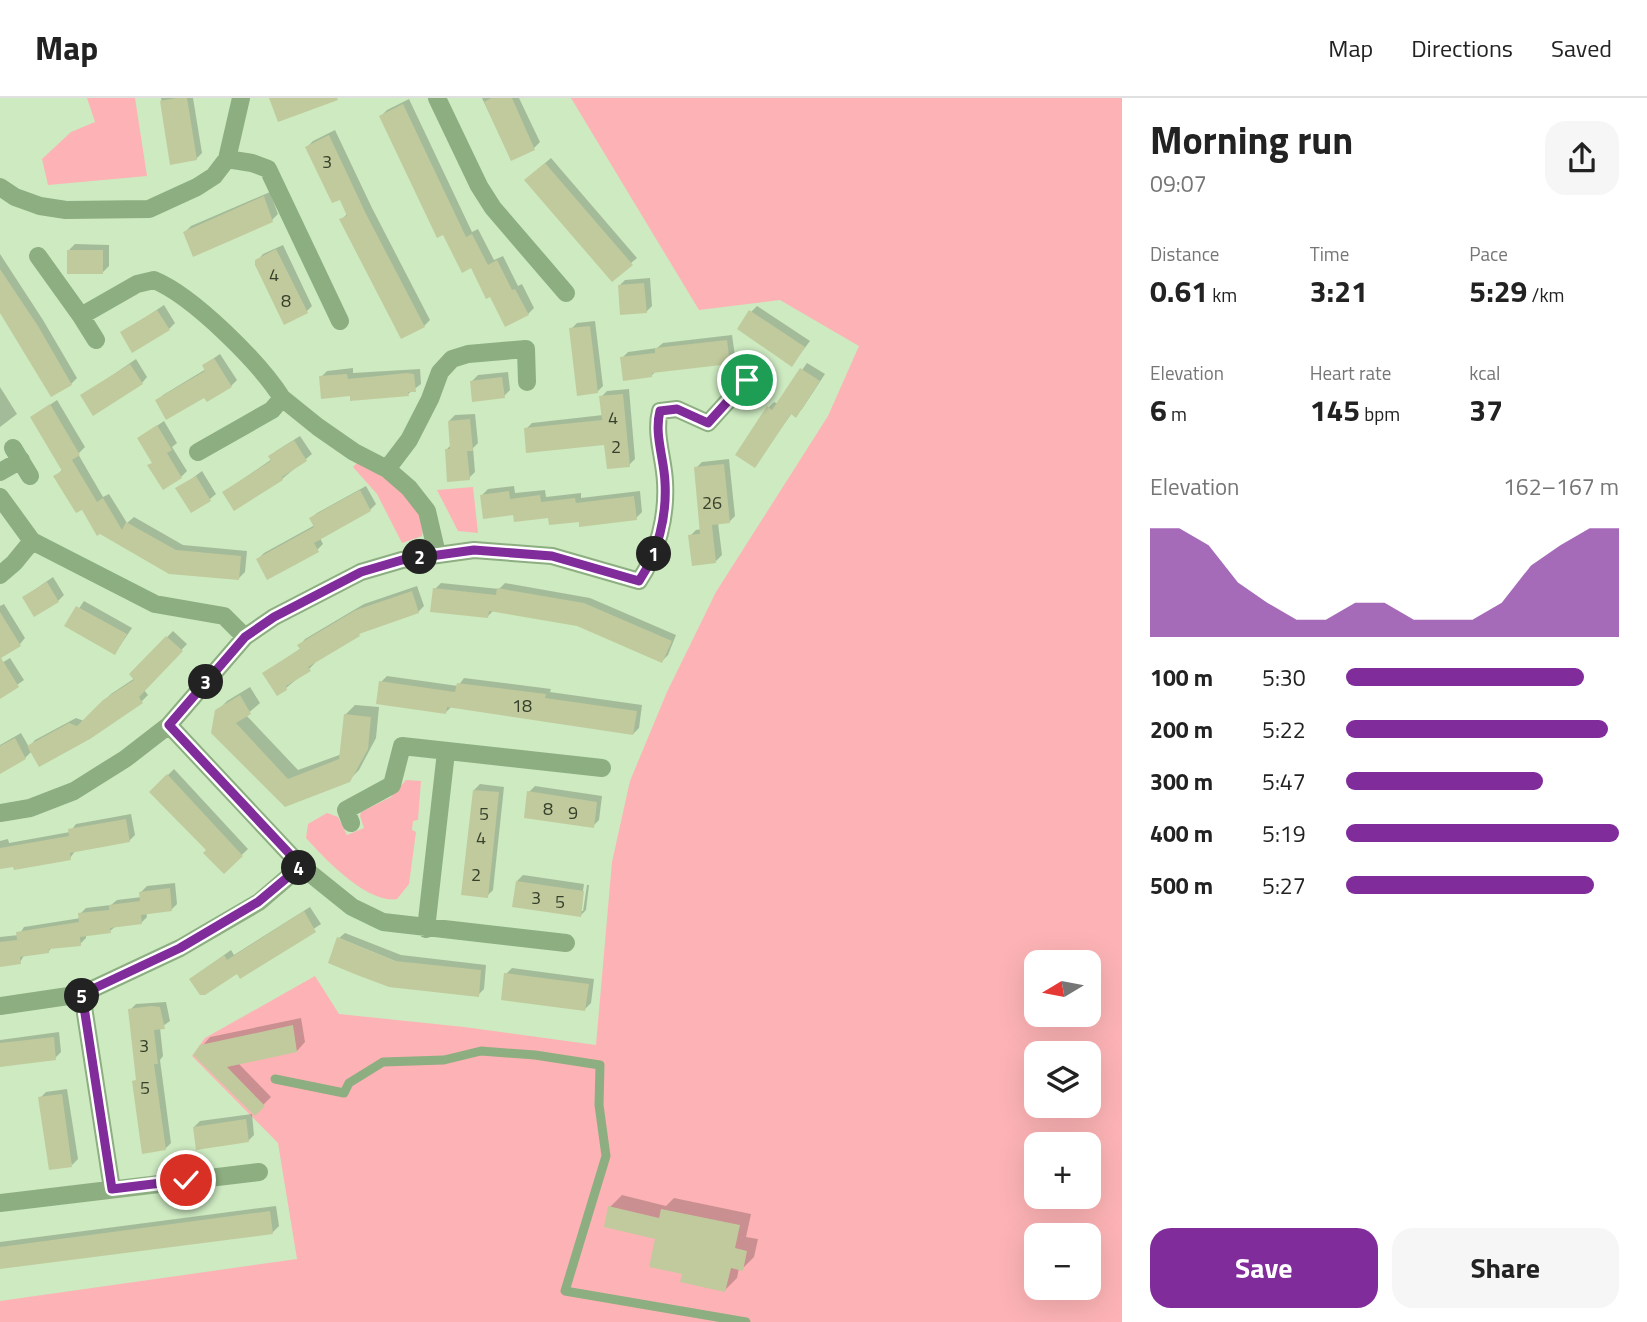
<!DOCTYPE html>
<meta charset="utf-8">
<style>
body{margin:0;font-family:"Titillium Web",sans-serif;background:#f6f6f6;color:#222;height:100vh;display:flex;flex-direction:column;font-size:26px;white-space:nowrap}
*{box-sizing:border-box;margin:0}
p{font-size:23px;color:#767676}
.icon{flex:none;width:38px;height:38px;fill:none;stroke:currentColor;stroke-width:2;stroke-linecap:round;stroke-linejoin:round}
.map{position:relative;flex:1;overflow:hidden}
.panel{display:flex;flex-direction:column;background:#fff;width:525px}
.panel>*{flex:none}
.needle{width:46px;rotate:260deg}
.buttons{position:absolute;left:1024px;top:852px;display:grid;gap:14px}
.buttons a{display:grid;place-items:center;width:77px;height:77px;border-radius:14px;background:#fff;box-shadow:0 7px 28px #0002;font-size:35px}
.pin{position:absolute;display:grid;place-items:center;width:60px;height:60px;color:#fff;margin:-30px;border:4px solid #fff;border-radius:50%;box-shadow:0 2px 7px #0007}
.km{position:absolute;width:35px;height:35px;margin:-18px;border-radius:50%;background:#222;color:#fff;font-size:19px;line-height:35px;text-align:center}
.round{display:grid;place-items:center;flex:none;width:74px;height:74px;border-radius:21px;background:#f6f6f6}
.headline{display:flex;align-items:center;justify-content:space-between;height:119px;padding:0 28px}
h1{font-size:38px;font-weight:700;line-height:52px}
.metrics{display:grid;grid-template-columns:repeat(3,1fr);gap:10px;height:119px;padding:7px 28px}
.metrics div{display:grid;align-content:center}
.metrics b{font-size:30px;font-weight:700}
.metrics small{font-size:19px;font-weight:400}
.metrics p{font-size:19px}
.chart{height:196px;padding:14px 28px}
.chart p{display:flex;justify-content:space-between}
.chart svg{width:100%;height:126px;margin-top:7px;fill:#802c9b;opacity:.7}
.button{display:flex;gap:14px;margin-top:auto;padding:14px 28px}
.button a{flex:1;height:80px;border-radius:21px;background:#802c9b;color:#fff;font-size:28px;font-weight:700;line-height:80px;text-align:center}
.button a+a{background:#f6f6f6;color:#222}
ul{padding:0 28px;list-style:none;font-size:23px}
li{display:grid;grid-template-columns:112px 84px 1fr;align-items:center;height:52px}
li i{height:18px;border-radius:9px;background:#802c9b}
header{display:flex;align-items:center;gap:42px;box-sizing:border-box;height:98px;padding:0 35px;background:#fff;border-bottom:2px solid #e0e0e0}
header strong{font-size:33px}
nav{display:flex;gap:38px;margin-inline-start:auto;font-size:24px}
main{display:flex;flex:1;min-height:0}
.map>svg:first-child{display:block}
.green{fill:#fdb3b5;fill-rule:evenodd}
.shadow{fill:#0003}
.building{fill:#c1ca9d}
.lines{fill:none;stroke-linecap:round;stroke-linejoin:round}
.service{stroke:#8dae80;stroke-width:9}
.minor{stroke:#8dae80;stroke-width:18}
.route-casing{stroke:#fff;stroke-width:14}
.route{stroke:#802c9b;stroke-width:9}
.labels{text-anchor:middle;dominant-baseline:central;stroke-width:5;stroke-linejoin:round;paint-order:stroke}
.number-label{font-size:18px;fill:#36402b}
</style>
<header>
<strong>Map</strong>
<nav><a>Map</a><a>Directions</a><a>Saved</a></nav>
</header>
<main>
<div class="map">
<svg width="1122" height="1224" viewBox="0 0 1122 1224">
<rect width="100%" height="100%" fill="#cdeac1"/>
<path class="green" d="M87,0H135L147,78L48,87L42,61L71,34L95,24Z
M571,0H1122V1224H0V1203L297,1161L278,1045L192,958L205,940L315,878L339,916L464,929L596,947L612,764L630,683L667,594L716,494L828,318L859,248L780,202L699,212ZM1036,864H1088V917H1036ZM1036,956H1088V1008H1036ZM1036,1046H1088V1099H1036ZM1036,1138H1088V1190H1036Z
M358,364C382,378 429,404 422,438L402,445L377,396L353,369Z
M473,389L478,435L458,433L437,392Z
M406,682L421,683L418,722L413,723L412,732L416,734L409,786L397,801C367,806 324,760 306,740L308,726L327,715L338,719L347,737L364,730L360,718L361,714L391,699Z"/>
<path class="shadow" d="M161,0H193L202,55L196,61L172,65Z
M482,0H519L540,44L534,50L511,61Z
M409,1L472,134L478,131L494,162L503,158L518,188L522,186L534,210L528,216L490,197L381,18L387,12Z
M335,32L372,110L430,222L424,228L341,122L348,115L341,99L307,49L313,43Z
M551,60L637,160L612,181L532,76Z
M270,94L278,116L272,122L185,134L191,128Z
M75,146L109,147V168L103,174L69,152Z
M283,147L312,208L306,214L257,163L263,156Z
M0,156L43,222L77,280L71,286L0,211Z
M650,180L652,208L646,214L619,188L625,182Z
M164,207L175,225L169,231L122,235Z
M757,208L810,243L792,267L751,214Z
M595,223L603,288L597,294L571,231L577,225Z
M732,237L735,258L729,264L656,273L651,278L622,260L628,254L657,250L663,245Z
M220,256L237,282L231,288L205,298L157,303L163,297L206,271L204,267Z
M136,261L147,279L142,285L82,298Z
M807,265L825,276L802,311L796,317L792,315L754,368L769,309L774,304L778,306Z
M353,270V275L420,271L421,286L408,296H351L321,279L327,273Z
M508,274L510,292L504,298L472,283L478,277Z
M0,289L17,316L0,329Z
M629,291L635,361L629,367L606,345L526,331L532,325L603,317L601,299L607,293Z
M57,302L85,349L78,356L103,399L109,396L127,425L134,419L183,447L247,453L245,474L239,480L170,474L82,410L56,378L63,371L32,319Z
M475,316L478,345L473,350L475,374L469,380L446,352L451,347L449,323L455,317Z
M164,323L177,345L172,349L187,373L181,379L153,364L139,340Z
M300,338L312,356L282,381L224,394L272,361L271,358L276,353Z
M729,361L735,418L729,424L718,425L722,457L716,463L690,438L696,432L702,431L696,370L702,364Z
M202,373L216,396L210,401L178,391Z
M366,388L376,406L370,412L320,440L323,446L317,452L258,461L264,455L315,427L311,420L317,415Z
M514,388L515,395L545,392L546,399L581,395V400L640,393L642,414L636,420L580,422L515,415L482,397L488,391Z
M53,479L64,497L58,503L24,499Z
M441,485L499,491L505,485L590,500L676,537L668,557L662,563L578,526L494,512L488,518L435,491Z
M417,488L424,508L418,514L364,533L314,563L315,565L309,571L286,590L264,576L301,550L300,547L305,541L364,506Z
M84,503L132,530L115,555L67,528Z
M4,506L25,540L20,546L0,556V508Z
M173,533L187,546L144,592L148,597L142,603L32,653L25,660L0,674V647L21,635L29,649L35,642L76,620L84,623L111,596L135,580L131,576Z
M10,560L24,582L0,599V566Z
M387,578L458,588L464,580L551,591L550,594L642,607L639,630L633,636L452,608L446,614L381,584Z
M250,589L260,605L246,617L298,672L342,656L345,617L355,607L379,609L376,640L359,672L349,682L286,707L217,613L227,603Z
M174,671L248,751L224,774L208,752L151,694Z
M480,686L504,689L493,792L487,798L474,692Z
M535,688L602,698L599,722L593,728L529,694Z
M131,716L135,737L129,743L76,752L70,760L0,769V743L8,741L9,745L70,734L76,726Z
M523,777L584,786L580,813H583L587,787H589L586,812L580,818L517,783Z
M175,785L177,806L171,812L146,814L147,819L141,825L116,828L110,833L86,836V840L80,846L52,849L49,853L25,856L20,864L0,867V839L19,837L24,829L81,820L80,816L86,810L111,807L117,802L142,799L141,794L147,788Z
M310,809L321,826L241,879L237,874L191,881L231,852L234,857Z
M345,835L401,857L486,867L484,891L478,897L339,840Z
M512,870L594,881L591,905L585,911L506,876Z
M166,904L170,923L160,930L163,958L160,962L171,1045L165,1051L134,984L138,980L130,912L136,906Z
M301,920L305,944L297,953L238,965L271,999L255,1015L202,948L210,939Z
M59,934L61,954L55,960L0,967V942Z
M67,991L78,1061L72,1067L40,1000L46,994Z
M252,1016L254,1037L248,1043L194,1029L200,1023Z
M622,1097L666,1108L674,1100L751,1116L746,1139L758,1141L754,1159L742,1171L739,1170L737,1180L725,1192L684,1175L657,1140L610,1109Z
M276,1108L279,1128L273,1134L0,1170V1144Z"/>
<path class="building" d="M176,0H187L197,62L170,67L160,3Z
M269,0H337L338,2L278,24Z
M491,0H512L535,52L511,63L484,4Z
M403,6L466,139L472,136L488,167L497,162L512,192L515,191L529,217L505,229L490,199L486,201L471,170L462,175L443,137L437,140L379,18Z
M329,37L366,116L425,229L401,241L339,121L347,118L340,102L332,105L305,49Z
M545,65L633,167L612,184L524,82Z
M264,98L273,124L193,159L183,134Z
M276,151L308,215L284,227L255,167V162Z
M67,152H103V176H67Z
M0,171L38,228L72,287L51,299L0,215Z
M644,185L647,215L620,217L618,187Z
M157,212L170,232L132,255L120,234Z
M749,212L805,249L792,269L737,231Z
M590,228L598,295L577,298L569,230Z
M727,242L730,266L652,275V279L623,283L620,259L655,255V250Z
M214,260L232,289L207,304L204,300L166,322L155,302L205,273L202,267Z
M130,266L143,286L93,318L80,297Z
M800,270L820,283L796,320L791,316L755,370L735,357L767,308L772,312Z
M407,275L414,276L416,294H408L409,298L350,303V298L321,301L319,278L347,276L348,281Z
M502,279L505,300L472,304L470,283Z
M623,296L630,369L607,371L604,347L526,355L524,330L602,322L599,298Z
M50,306L80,357L72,362L97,404L103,400L122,432L126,424L176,452L241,458L239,482L169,476L100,436L97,438L82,412L76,415L53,378L62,373L30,319Z
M470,321L473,353H467L470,382L447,384L445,351H450L448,323Z
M157,327L172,352L167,355L182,380L163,392L147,367L152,365L137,340Z
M294,342L307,363L282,379L283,382L234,413L222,394L271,363L268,358Z
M724,366L730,425L712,427L716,465L692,468L688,437L700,436L694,369Z
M196,378L211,403L191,415L175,390Z
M360,392L371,413L314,445L319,454L267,482L256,461L314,429L309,420Z
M509,393L510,401L540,397L541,404L575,400L576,405L634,398L637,422L579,429V424L549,427L548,420L514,424L513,417L483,421L480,397Z
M47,484L59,504L34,519L22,499Z
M433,490L496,497L497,490L584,505L672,543L662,565L577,528L489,513L488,520L430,514Z
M412,493L419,515L359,536L360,538L308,569L311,573L286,588L287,592L277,598L262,575L300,551L297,547L356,512Z
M76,508L127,536L115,557L64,528Z
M0,514L21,548L1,560L19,589L0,601Z
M166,538L183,553L139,599L143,605L90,641L39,669L27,648L69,625L77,628L103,602L134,582L129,576Z
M379,583L455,594L457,585L546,596L545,600L637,613L633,637L447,609L446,616L376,606Z
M240,597L251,616L236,625L288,681L339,661L344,616L371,619L368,651L350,684L285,709L211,635L215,612Z
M15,640L26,661L0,676V648Z
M167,676L243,758L224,776L203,755L206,752L149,694Z
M473,692L499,694L488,800L461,797Z
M527,693L597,704L594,730L524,720Z
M126,721L130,744L70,755L71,762L14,772L13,769L0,771V750L69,738L68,731Z
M516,783L584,793L581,819L512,809Z
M170,790L172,813L141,817L142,826L110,830L111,835L80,839L81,848L49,851V855L20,859L21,866L0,869V844L17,842L16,834L79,824L78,815L109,812V807L140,803L139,794Z
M304,813L316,834L240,881L237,876L205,897H200L189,881L224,857L227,862Z
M337,839L395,863L481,872L479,899L389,889L357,877L328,865Z
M504,875L589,886L585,913L501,902Z
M151,908L160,909L165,931L154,932L158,966H154L166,1052L142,1056L132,983L136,982L128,911Z
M293,927L297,954L227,969L265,1008L255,1018L193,957L200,947Z
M54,939L56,962L0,969V945Z
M62,996L72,1069L49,1072L38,999Z
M246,1021L249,1044L196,1052L193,1029Z
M608,1108L659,1120L661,1111L740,1127L735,1150L747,1153L743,1173L731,1170L725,1194L680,1184L682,1176L649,1169L655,1141L604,1129Z
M270,1113L273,1136L0,1171V1149Z"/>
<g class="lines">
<path class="service" d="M275,981L344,995L349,985L383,964L444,962L481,953L535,957L600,967L599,1007L606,1058L565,1193L746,1224"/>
<path class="minor" d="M437,0L479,88L493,110L566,195
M227,61L252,65L268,71L340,223
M0,89L15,99L40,108L66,112L149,111L197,89L214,78L227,61L241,0
M38,158L81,218
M96,242L81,218L137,186L154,182C193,198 259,264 282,300
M13,350L30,378
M198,354L272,312L282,300L318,329L354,354L387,371L409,390L427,413L437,456
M387,371L409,342L430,301L440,274L452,261L468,256L526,251L527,284
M0,374L21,362
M0,399L32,443L155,506L224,518L245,539
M0,477L14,465L32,443
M169,627L301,768L352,809L383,824L566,845
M0,715L30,710L74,693L125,661L169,627L245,539L274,519L361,474L402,462L474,452L552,458L639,483C658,455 667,418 665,384C664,360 654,336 660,313L677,311L708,325L747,282
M351,725L346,712L392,687L402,648L602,670
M426,831L446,654
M82,896L112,1091
M0,908L82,896L180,850L259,804L301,768
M0,1105L259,1074"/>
</g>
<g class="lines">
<defs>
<path id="route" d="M186,1082L112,1091L82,896L180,850L258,804L301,768L169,627L245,539L274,519L361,474L402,462L474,452L552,458L639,483C658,455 667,418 665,384C664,360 654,336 660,313L677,311L708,325L747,282"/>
</defs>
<use href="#route" class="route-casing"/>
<use href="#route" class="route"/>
</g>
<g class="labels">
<g class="number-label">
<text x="327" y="63">3</text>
<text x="274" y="176">4</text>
<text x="286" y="202">8</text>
<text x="613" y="319">4</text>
<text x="616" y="348">2</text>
<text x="712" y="404">26</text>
<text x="522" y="607">18</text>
<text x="548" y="710">8</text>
<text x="573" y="714">9</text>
<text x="484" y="715">5</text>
<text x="481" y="739">4</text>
<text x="476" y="776">2</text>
<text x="536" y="799">3</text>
<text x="560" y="803">5</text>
<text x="144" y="947">3</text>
<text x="145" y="989">5</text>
</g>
</g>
</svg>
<div class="buttons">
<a><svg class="needle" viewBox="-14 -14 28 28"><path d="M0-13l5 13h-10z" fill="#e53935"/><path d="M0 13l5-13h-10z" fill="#767676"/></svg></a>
<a><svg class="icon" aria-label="layers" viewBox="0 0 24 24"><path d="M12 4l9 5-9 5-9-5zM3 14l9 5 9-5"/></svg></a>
<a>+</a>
<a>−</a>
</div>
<div class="pin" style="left:747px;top:282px;background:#1e9e55"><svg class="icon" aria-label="arrive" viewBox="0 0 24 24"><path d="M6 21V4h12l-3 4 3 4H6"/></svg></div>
<div class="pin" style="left:186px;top:1082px;background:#d93025"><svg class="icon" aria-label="check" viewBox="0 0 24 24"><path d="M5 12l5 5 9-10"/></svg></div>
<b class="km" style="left:654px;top:456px">1</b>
<b class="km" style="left:420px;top:459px">2</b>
<b class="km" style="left:206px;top:584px">3</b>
<b class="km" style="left:299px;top:770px">4</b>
<b class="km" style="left:82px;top:898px">5</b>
</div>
<section class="panel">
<div class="headline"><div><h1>Morning run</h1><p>09:07</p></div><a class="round"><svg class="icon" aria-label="share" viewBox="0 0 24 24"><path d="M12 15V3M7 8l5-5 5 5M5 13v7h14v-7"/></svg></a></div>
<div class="metrics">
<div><p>Distance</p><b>0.61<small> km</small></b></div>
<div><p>Time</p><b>3:21</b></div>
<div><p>Pace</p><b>5:29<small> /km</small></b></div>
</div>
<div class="metrics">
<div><p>Elevation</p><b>6<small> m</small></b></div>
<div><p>Heart rate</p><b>145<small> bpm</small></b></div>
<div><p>kcal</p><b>37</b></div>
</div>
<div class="chart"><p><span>Elevation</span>162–167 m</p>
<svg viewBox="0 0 160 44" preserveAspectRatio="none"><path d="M0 44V6L10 6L20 12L30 25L40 32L50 38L60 38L70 32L80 32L90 38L100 38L110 38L120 32L130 19L140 12L150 6L160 6V44z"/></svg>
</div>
<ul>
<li><b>100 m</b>5:30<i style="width:87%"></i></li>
<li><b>200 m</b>5:22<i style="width:96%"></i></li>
<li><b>300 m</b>5:47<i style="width:72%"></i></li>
<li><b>400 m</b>5:19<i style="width:100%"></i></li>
<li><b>500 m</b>5:27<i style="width:91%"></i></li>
</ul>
<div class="button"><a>Save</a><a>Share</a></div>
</section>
</main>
